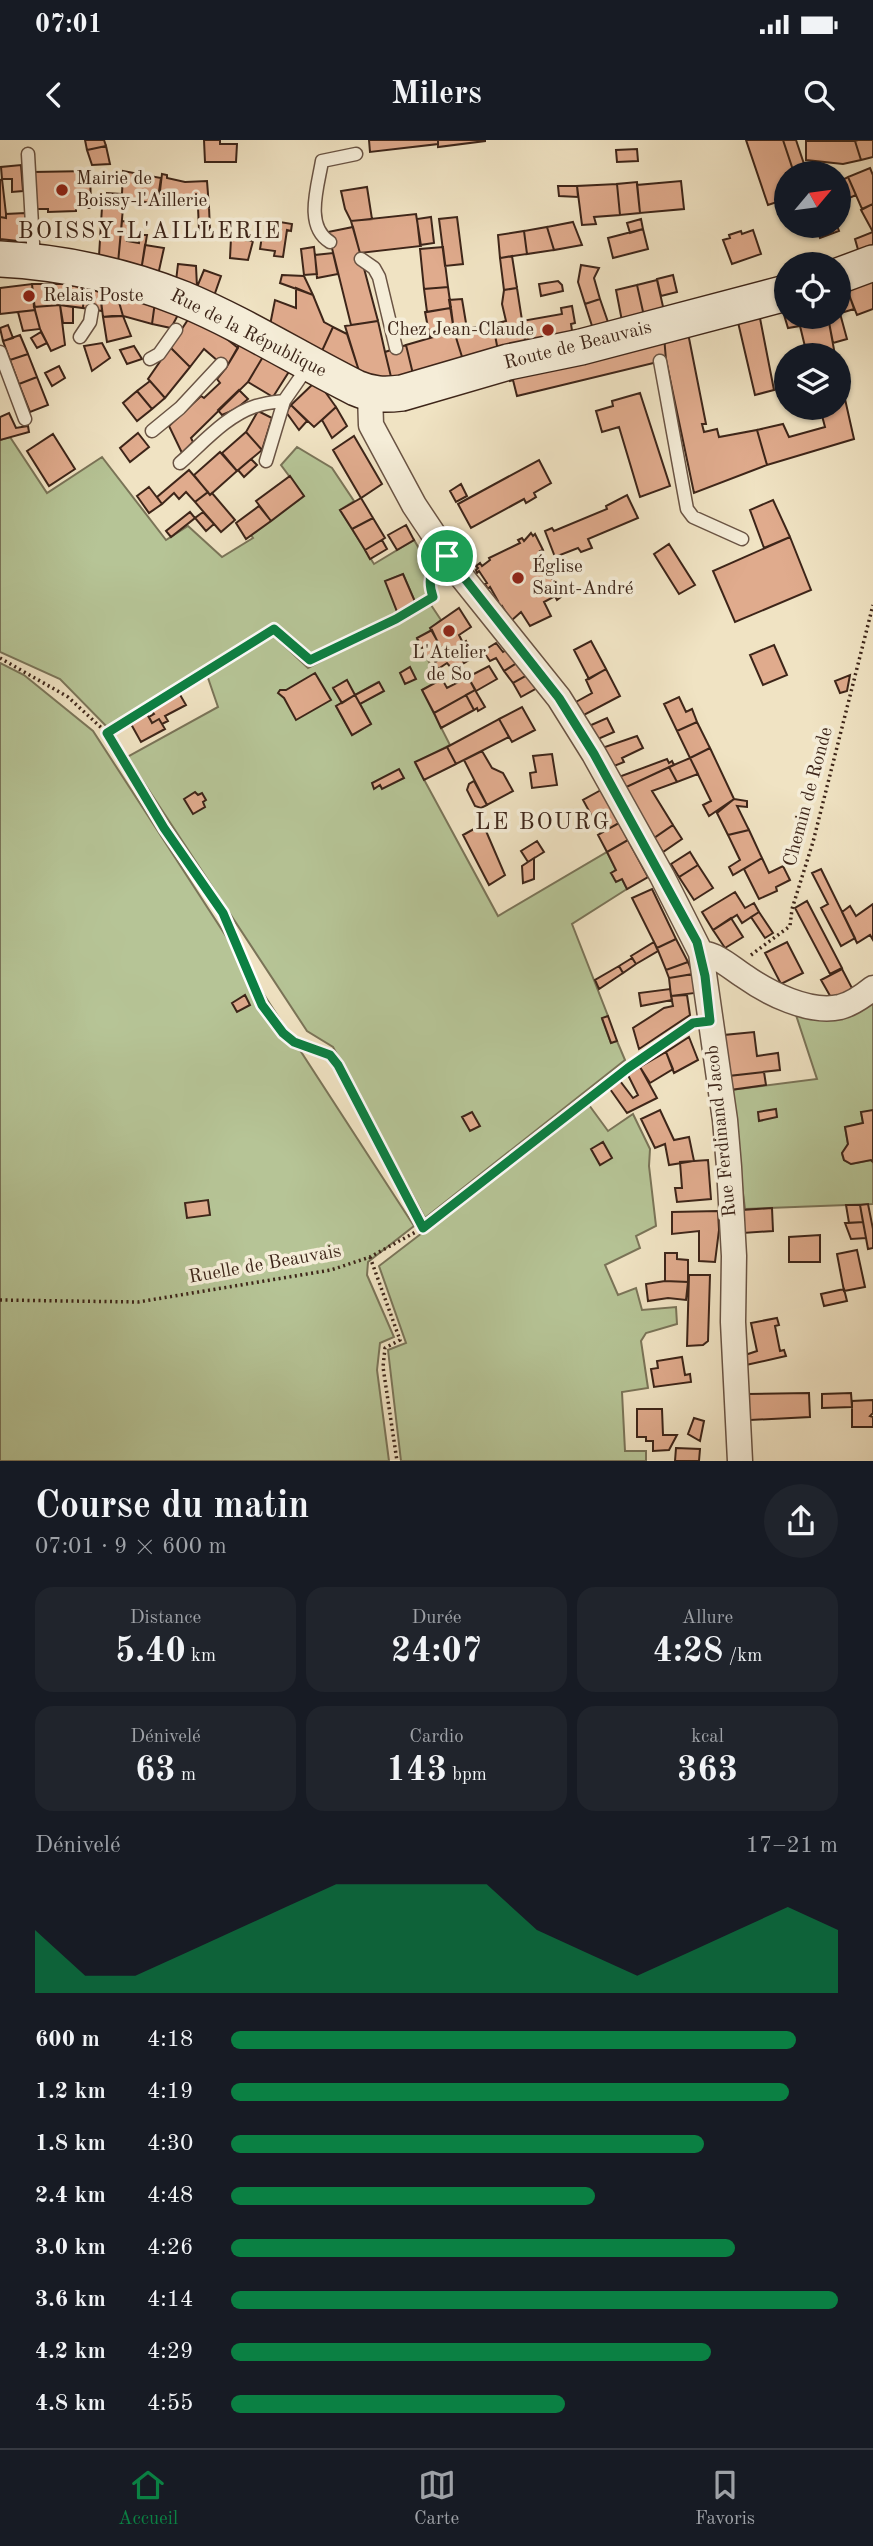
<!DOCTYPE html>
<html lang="fr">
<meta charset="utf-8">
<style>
body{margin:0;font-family:"Old Standard TT",serif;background:#20242c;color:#f1f3f6;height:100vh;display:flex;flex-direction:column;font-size:26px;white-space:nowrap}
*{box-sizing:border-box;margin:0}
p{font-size:23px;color:#9ea1a6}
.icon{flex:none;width:38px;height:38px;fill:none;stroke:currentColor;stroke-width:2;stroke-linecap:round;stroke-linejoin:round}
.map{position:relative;height:1321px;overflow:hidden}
.details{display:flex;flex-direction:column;background:#171b24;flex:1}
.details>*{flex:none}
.needle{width:46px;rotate:61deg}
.tools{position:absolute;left:774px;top:21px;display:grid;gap:14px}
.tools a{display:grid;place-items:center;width:77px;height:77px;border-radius:50%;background:#171b24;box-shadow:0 2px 5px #0004;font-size:35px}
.pin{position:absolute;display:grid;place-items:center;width:60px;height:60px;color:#fff;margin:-30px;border:4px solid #fff;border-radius:50%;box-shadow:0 2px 7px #0007}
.round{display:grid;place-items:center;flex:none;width:74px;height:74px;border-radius:37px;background:#20242c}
.headline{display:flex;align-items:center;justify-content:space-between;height:119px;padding:0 35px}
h1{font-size:38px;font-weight:700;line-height:52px}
.metrics{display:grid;grid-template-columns:repeat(3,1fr);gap:10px;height:119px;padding:7px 35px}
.metrics div{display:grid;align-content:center;border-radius:18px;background:#20242c;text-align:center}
.metrics b{font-size:35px;font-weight:700}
.metrics small{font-size:19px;font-weight:400}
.metrics p{font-size:19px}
.chart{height:196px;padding:14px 35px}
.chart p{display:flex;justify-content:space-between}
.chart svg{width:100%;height:126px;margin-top:7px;fill:#0b8043;opacity:.7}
ul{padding:0 35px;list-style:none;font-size:23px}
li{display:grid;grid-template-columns:112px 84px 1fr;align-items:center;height:52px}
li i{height:18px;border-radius:9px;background:#0b8043}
.status{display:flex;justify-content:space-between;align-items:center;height:49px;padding:0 35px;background:#171b24;direction:ltr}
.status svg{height:19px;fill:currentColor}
header{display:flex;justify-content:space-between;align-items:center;height:91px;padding:0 35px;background:#171b24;font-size:32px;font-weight:700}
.menu{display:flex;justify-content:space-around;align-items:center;height:98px;border-top:2px solid #363941;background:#171b24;font-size:19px;color:#9ea1a6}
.menu a{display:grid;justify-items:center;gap:4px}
.menu .selected{color:#0b8043}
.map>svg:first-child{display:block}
.green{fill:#b6c496;stroke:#7a7458;stroke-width:2;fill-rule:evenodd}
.building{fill:#e0ab8d;stroke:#3d2519;stroke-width:2}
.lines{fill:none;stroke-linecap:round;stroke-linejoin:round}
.lane-casing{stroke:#6a5444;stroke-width:15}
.street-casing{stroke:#6a5444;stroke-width:27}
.secondary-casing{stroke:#3d2519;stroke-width:38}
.path{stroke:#3d2519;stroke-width:3.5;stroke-dasharray:2 3.5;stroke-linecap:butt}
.lane{stroke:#f5edd8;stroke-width:12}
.street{stroke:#f5edd8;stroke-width:24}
.secondary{stroke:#f5edd8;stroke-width:35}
.route-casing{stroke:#fff;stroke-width:14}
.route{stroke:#0b8043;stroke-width:9}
.poi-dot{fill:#8f2418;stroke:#f5edd8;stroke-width:2.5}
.labels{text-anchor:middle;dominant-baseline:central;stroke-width:7;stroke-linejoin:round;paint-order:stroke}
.poi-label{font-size:19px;fill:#3d2519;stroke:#f5edd8;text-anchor:start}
.street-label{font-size:19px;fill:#3d2519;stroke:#f5edd8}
.quarter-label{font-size:23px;letter-spacing:2px;fill:#3d2519;stroke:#f5edd8}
</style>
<div class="status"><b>07:01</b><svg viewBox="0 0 49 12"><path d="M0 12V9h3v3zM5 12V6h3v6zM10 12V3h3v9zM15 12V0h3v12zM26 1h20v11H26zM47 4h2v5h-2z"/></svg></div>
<header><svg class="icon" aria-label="back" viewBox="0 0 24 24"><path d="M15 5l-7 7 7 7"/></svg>Milers<svg class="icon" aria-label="search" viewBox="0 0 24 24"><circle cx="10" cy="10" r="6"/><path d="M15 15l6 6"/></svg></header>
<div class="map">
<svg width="873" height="1321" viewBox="0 0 873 1321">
<rect width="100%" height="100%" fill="#f0e3c3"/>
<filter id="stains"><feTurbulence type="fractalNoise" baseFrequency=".00286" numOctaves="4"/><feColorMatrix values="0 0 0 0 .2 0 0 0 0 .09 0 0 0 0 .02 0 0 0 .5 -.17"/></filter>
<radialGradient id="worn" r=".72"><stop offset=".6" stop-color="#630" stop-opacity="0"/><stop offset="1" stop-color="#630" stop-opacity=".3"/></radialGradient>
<path class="green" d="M10,297L47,353L102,317L166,400L188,386L222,417L253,398L251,395L304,356L281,325L297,307L332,328L354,361L340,370L374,424L414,400L427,422L424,442L428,456L416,464L403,434L386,441L398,474L313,516L277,485L109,589L60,539L0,512V300Z
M429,462L441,480L431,488L432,490L417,499L439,541L422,550L450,605L415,623L498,776L607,712L616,730L611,733L622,739L627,749L572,784L608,876L602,879L611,903L617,901L625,920L425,1078L333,907L307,891L127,617L218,567L207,535L273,495L308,528L379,491ZM378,542L383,551L360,564L371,584L352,595L336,566L342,563L334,548L355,555Z
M0,523L24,535L93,591L414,1086L368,1122L367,1135L394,1197L380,1203L377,1230L389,1321H0Z
M873,861V972H861L863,983L845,987L848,1004L842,1014L844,1020L851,1024L871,1020L873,1022V1064L745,1069L730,950L817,939L795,872Z
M589,965L608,991L633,974L650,1009L649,1026L656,1086L636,1096L640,1108L605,1125L618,1155L636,1148L642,1170L676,1167L677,1184L646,1193L641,1201L648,1248L622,1252L625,1311H646V1321H401L388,1210L406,1203L379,1126Z"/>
<path class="building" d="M85,0H104L106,6L87,10Z
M204,0H220V4H237L236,22H205Z
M369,0H438V4L370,12Z
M438,0H485V1L438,7Z
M746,0H783L794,33H786V59L768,65Z
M783,0H796L807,33H794Z
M858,0H873V17L861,20L855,1Z
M806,1H855L861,20L843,24L806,20Z
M106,6L110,24L92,25L87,10Z
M637,9L638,21L617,22L616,10Z
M21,25L23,51L12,52V39H2L1,27Z
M870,28L873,35V64L862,69L848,37Z
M90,31L91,68H76V71L48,72V69H34L33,32Z
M123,31L161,38L157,65L125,57L123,68L106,67L107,53L122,54Z
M162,34L167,35V38L185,42L207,41L209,67L186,68L159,59Z
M848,37L856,55L845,60L838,42Z
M2,39L6,74V78L0,77V40Z
M681,41L684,69L640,73L637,45Z
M637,42L640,73L620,75L617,44Z
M617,44L620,75L594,77L596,84L582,85L577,46Z
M558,46H577L578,57L559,56Z
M367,47L372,79L351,81L345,69L341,51Z
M873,64V110L859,113L855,99L873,92L861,70Z
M102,67L123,68L118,123L99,116Z
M198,67H209L210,90H199Z
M25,73L27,102L0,99V77L6,78V74Z
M416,74L421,106L360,113L351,81Z
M431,77L434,103L420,105L417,79Z
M457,77L463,124L445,126L439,79Z
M641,79L643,89L630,93L627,83Z
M268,80L292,84L291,91L287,90L283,117L274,116L275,111L260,109L262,96L266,97Z
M122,81L129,82L127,101L139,103L140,95H147L141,131L118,123Z
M573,82L582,105L554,110L547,87Z
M816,86H837L839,91L820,98Z
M353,87L378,181L351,185L328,92Z
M547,87L554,110L527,114L524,91Z
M643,89L648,109L613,118L608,98Z
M753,90L761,114L732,124L723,100L730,98L729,95L741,91L742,94Z
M524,91L527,114L500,118L498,95Z
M231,98L253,101L248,120L230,118Z
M145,105L164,108L158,135L141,131Z
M314,107L317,134L304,135L301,109Z
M443,107L448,147L424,149L420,109Z
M333,113L338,134L317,138L315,115Z
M512,116L517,148L504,150L500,118Z
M178,124L196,126L197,147L176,141Z
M581,125L599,128L594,138L600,159L585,164L578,142Z
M204,130L221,136L214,156L197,147Z
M282,135L304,136L313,155L280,143Z
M673,135L677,152L661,156L657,139Z
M873,137V169L857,175L846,147Z
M657,140L664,171L644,176L637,145Z
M558,141L562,145L563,151L541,156L539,144Z
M32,144H66L84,148L83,168L60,165L34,167Z
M32,144L35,170L0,174V148Z
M637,145L644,176L622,181L616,150Z
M448,147L451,168L427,172L424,149Z
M84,148L100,152L102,171L83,168Z
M296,148L313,155L324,182L333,187L321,213L270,185L275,160L296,168Z
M517,148L526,206L498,211L493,184L506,181L502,164L504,150Z
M848,151L854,169L841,173L838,153Z
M100,152L117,155L123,176L103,177Z
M117,155L155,162L152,184L123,176Z
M462,159L467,189L454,191L449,160Z
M600,159L609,185L593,189L585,164Z
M155,162L180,171L171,188L152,184Z
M60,165L65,205L51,211L40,189L34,167Z
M60,165L73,167V183H63Z
M572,166L575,183L571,184L573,197L526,206L522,181L562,174L561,168Z
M786,166V177H828L835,215H807L800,186L788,188L782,168Z
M838,166L847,199L833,203L828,177H838Z
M451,168L454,191L430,198L425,172Z
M35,170L40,189L23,191L18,172Z
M759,173L774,250L755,255L737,178Z
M191,175L202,179L238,208L226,228L204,209L190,227L170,207Z
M112,176H123L131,196L107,202L103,177Z
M378,181L385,212L392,241L376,239L359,231L345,186Z
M493,184L498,211L463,220L454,191Z
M8,185L13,198L3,201L0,188Z
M333,187L347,194L359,231L321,213Z
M687,188L706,284H702L704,292L717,289L719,297L757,290L767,325L694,353L666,220L664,196Z
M454,191L463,220L413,234L406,205Z
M41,192L47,203L37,208L31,198Z
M20,195L28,214L10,220L3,201Z
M664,196L666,220L517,256L513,240L510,241L509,233Z
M242,200L264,215L248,242L191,298L193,302L182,313L169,286L201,256L204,258L220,243L217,239L226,228Z
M102,203L110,218L92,231L84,206Z
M406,205L413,234L392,241L385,212Z
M134,206L142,219L127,224L120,210Z
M170,207L190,227L165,258L148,239Z
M28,214L37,237L19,244L10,220Z
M264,215L290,230L273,257L248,242Z
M59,226L65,238L52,246L45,233Z
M838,228L854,299L767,325L757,290L783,284L789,297L825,287L820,268H838Z
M37,237L48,265L30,272L19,244Z
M150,241L165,258L152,269L137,251Z
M314,243L321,246L336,267L314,287L291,265Z
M239,250L248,259L236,269L222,275L218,270Z
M137,251L152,269L137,281L123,263Z
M640,253L670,346L640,357L619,287L602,292L596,271L613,266L612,261Z
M291,265L307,281L299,290L286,272Z
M336,267L347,286L332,298L322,280Z
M258,271L272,278L262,310L246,292Z
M9,273L16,288L28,286L29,292L0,300V277Z
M246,292L262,310L237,331L222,313Z
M138,293L149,307L130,322L120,308Z
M53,294L75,329L49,346L27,311Z
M354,296L382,344L361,358L333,310Z
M220,312L237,331L210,355L194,335Z
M251,319L257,325L244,337L238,330Z
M539,320L551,343L534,353L536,357L526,363L524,359L471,388L458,364Z
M189,330L208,352L195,362L186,352L179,359L174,353L162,364L157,357Z
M290,336L304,356L271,381L256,361Z
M461,344L467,356L456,362L450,351Z
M149,347L162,364L149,373L137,356Z
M208,352L210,355L212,353L235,380L221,392L195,362Z
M627,355L638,378L588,399L592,408L581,412L578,408L555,417L545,391L552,388L554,391L607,369L606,366Z
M361,358L373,378L352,389L340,370Z
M773,360L790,397L764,408L750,370Z
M259,366L271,381L246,399L236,383Z
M190,372L195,378L171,397L166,391Z
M203,372L214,384L206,391L195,378Z
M373,378L385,398L365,410L352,389Z
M406,385L414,400L397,410L388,395Z
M531,393L533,396L535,394L543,410L540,411L546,425L549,424L551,429L549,431L557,449L560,448L562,453L560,454L561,457L557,460L555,456L544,462L551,476L530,486L521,472L511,481L502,466L499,468L496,462L498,461L490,447L488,449L485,444L487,443L479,431L477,433L476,430L478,428L476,426L480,423L482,426L490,420L489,418L520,403L518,400L522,398L524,401Z
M790,397L811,450L735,482L713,431Z
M382,400L387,409L370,419L365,410Z
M669,404L695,445L679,454L654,414Z
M403,434L416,464L398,474L385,441Z
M459,468L471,487L459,495L463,503L449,513L447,509L443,511L430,488Z
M432,490L441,509L427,517L417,498Z
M466,501L474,517L464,523L456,508Z
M591,501L606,529L589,539L574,510Z
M496,503L503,512L508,509L520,521L504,531L496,518L490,521L483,511Z
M774,505L787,535L763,545L750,515Z
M456,508L464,523L453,530L447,523L438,529L435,522Z
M520,521L531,533L513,543L504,531Z
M489,526L497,539L476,551L468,537Z
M410,527L416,539L405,544L400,533Z
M606,529L620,556L582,576L574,563L592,553L586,540Z
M315,533L331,560L296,580L284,558L278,553L280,550H286Z
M529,534L537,548L521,557L513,543Z
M850,535L847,551L840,553L835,541Z
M468,537L475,550L434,573L422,550L442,539L447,548Z
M347,540L355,555L342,563L333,548Z
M379,542L384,551L360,564L355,555Z
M475,550L485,567L478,571L477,568L474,570L466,555Z
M179,553L186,565L165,576L168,581L162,584L159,579L152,583L149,577L154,574L150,569Z
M355,555L371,584L352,595L336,566Z
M466,555L474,570L441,588L434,573Z
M679,557L686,572L692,569L697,582L677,591L664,564Z
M522,567L535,590L512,602L499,579Z
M147,574L152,583L159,579L165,589L141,602L131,584Z
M607,578L614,592L598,599L589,586Z
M499,579L509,597L456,624L447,607Z
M697,582L710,608L690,618L677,591Z
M637,596L643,608L622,618L624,622L609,628L599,609Z
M447,607L456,624L424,640L415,622Z
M710,608L734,659L709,676L703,665L711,661L690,618Z
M482,611L492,628L503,633L513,651L487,665L464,620Z
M552,614L557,645L532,648L530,633L536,632L533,616Z
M690,618L698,634L677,642L669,627Z
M667,619L669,623L672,621L674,625L622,649L616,638Z
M669,627L677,642L652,651L673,685L654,698L622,649Z
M399,629L404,638L382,649L380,645L374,649L372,643Z
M474,641L487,665L481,668L475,666L467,650L469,644Z
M601,650L619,683L601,693L583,660Z
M195,652L198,655L202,653L206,660L203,662L205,667L193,674L184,659Z
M734,659L747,661V667L737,666L749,690L728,695L717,673Z
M619,683L628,700L607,712L598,695Z
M483,684L505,735L489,745L463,695Z
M673,685L682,699L663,712L654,698Z
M749,690L762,718L733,735L729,727L740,720L728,695Z
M628,700L648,737L627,749L622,739L616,742L611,733L616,730L607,712Z
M537,701L544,712L528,722L521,711Z
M690,712L698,725L679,737L671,724Z
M534,718V739L523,743L522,726Z
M762,718L769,733L783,726L790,740L776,747L777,751L759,759L744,729Z
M698,725L713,748L694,760L679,737Z
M821,729L855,798L841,806L821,768L828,764L812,733Z
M652,749L676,799L657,808L632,758Z
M735,752L745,768L754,763L759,772L742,783L737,775L713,790L702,772Z
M807,761L842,828L830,834L795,768Z
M873,764V800L870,795L857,803L842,772L850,766L856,776Z
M759,772L773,793L765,798L751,777Z
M731,778L743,797L725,808L713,790Z
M676,799L688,822L666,830L657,808Z
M654,802L658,811L636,824L631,816Z
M787,802L803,833L781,844L765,813Z
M632,818L636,824L623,833L619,826Z
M688,822L693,834L669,838L666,830Z
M619,826L623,833L599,849L595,840Z
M842,829L853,850L833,861L821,840Z
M693,834L695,853L671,856L669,838Z
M670,849L672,860L641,866L639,853Z
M245,855L250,865L237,872L232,863Z
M687,855L690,875L639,909L633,888L664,868L673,866L671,856Z
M608,876L617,901L611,903L602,878Z
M754,892L757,916L778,913L780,930L729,936L724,895Z
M689,897L698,920L674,933L666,912Z
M666,912L673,929L650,943L640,927Z
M640,927L657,958L627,973L610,949L620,941L633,958L638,955L628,935Z
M764,932L766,945L730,950L729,936Z
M776,969L777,977L759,981L758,972Z
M660,970L674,1000L689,997L694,1021L669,1025L665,1004L655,1008L641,979Z
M873,970V1022L871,1020L851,1024L844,1020L842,1013L848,1004L845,987L863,983L861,972Z
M472,972L480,986L470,991L462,977Z
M603,1002L612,1018L600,1025L591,1009Z
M708,1020L711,1059L677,1062L675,1048H682L680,1022Z
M208,1060L210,1075L187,1078L185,1063Z
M868,1064L873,1089V1108L868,1109L860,1065Z
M846,1065H860L863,1082L849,1083Z
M772,1068L773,1091L743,1093L742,1070Z
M718,1071L719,1090L715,1122L699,1121V1091L672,1094V1072Z
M863,1082L866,1098L851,1099L845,1083Z
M820,1095V1122H789V1097Z
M857,1110L865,1147L844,1151L837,1114Z
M665,1113H677V1119L688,1120V1142L665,1141Z
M689,1135H710L708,1201L703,1205L687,1206Z
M665,1141L688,1142L686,1160L668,1158L648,1161L646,1144Z
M844,1149L847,1161L824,1166L821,1154Z
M777,1178L779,1185L775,1186L780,1211L784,1210L786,1216L746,1225L745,1215L757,1211L751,1183Z
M682,1217L685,1235L690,1234L691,1242L654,1247L651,1229L658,1228L657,1221Z
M809,1253L810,1277L750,1280L748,1254Z
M851,1253L852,1267L822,1268V1254Z
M873,1260V1273L870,1276L873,1277V1287H852V1261Z
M637,1269H662L663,1295H677L669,1310L653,1311V1301H646V1297H637Z
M694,1278L704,1281L700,1301L688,1294Z
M676,1308L700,1309L699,1321H675Z"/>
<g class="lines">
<defs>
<path id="lane" d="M28,14L34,120
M330,102C304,86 318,46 322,21L356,14
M361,119L374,128L379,137L396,208
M80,197L90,182L92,170
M0,212L25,279
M150,219L159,214L176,190
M660,221L687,369L693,377L742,399
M152,291L180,268L221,224
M266,321L284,261L309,225
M180,323C203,303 227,275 256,266C265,263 275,262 284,261"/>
<path id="street" d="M370,254L371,285L414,365L462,437L559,558L594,614L662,736L701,813L725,980L729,1027L734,1116L733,1182L740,1321
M701,813C718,815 730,827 744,836C768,853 809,874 840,867C852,864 863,856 873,848"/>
<path id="secondary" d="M0,119C61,122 126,136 183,159C243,184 298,219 356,248C372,255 385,255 402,253L508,222L581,207L786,153
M838,136L873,123"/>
</defs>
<use href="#lane" class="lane-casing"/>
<use href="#street" class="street-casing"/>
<use href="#secondary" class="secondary-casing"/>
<path class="path" d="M0,518L68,557L107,593L164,688L223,773L262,865L283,893L294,902L329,915L338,925L423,1088
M107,593L274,489L311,520L396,479L433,456L429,443L431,433
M751,815L790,786L792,769L813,702L873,465
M370,1117L400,1200L385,1208L383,1227L397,1321
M0,1160L138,1162L331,1130L370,1117L423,1088L628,928L688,887"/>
<use href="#lane" class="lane"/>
<use href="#street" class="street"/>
<use href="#secondary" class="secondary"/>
</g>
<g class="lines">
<defs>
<path id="route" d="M447,416L559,558L594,614L697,802L705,836L710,881L693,883L628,928L423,1088L338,925L330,915L294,902L283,893L262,865L223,773L164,688L107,593L274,489L310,520L396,479L433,457C426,436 432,429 447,416Z"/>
</defs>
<use href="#route" class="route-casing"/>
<use href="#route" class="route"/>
</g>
<g class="poi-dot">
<circle cx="62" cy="50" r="7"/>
<circle cx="29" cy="156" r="7"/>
<circle cx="548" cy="190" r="7"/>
<circle cx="518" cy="438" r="7"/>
<circle cx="449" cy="491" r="7"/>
</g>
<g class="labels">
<g class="poi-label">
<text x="76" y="39">Mairie de<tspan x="76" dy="22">Boissy-l'Aillerie</tspan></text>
<text x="43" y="156">Relais Poste</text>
<text x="534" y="190" text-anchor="end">Chez Jean-Claude</text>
<text x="532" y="427">Église<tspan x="532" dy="22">Saint-André</tspan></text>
<text x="449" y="513" text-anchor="middle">L'Atelier<tspan x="449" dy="22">de So</tspan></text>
</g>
<g class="street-label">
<text transform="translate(248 194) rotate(27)">Rue de la République</text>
<text transform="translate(578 206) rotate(-14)">Route de Beauvais</text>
<text transform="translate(809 657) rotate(-75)">Chemin de Ronde</text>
<text transform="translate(722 991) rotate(-96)">Rue Ferdinand Jacob</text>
<text transform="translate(265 1125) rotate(-10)">Ruelle de Beauvais</text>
</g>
<g class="quarter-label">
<text x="150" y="91">BOISSY-L'AILLERIE</text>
<text x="543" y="682">LE BOURG</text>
</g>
</g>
<rect width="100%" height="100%" filter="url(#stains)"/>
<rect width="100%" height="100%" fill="url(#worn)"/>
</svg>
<div class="tools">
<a><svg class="needle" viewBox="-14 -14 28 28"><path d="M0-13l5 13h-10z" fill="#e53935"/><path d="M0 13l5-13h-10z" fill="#9ea1a6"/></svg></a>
<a><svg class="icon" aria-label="locate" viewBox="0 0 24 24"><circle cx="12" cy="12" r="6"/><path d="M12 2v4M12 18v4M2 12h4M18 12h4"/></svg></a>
<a><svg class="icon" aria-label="layers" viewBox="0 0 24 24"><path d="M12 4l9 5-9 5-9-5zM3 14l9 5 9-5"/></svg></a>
</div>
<div class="pin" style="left:447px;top:416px;background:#1e9e55"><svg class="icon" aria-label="arrive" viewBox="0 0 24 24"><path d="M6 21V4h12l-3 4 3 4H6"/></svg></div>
</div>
<section class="details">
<div class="headline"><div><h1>Course du matin</h1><p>07:01 · 9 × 600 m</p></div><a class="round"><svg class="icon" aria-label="share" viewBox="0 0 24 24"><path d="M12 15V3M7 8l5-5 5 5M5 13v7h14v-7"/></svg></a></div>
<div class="metrics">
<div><p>Distance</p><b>5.40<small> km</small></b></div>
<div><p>Durée</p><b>24:07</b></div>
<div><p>Allure</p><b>4:28<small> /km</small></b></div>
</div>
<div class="metrics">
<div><p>Dénivelé</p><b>63<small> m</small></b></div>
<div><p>Cardio</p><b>143<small> bpm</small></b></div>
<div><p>kcal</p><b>363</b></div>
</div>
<div class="chart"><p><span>Dénivelé</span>17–21 m</p>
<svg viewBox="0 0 160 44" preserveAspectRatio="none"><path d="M0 44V22L10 38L20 38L30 30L40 22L50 14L60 6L70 6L80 6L90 6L100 22L110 30L120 38L130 30L140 22L150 14L160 22V44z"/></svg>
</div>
<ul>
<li><b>600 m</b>4:18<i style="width:93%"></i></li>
<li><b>1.2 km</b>4:19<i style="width:92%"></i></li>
<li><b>1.8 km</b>4:30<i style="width:78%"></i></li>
<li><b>2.4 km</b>4:48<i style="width:60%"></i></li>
<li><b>3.0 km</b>4:26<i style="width:83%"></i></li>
<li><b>3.6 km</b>4:14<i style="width:100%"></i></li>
<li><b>4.2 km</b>4:29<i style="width:79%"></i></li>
<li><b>4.8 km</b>4:55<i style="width:55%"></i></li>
</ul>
</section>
<nav class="menu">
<a class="selected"><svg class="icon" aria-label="home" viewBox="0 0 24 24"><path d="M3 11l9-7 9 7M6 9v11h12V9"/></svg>Accueil</a>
<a><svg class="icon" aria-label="map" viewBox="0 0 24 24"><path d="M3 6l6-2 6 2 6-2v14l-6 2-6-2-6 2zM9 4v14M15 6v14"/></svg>Carte</a>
<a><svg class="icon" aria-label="saved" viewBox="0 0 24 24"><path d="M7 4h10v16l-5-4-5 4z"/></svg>Favoris</a>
</nav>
